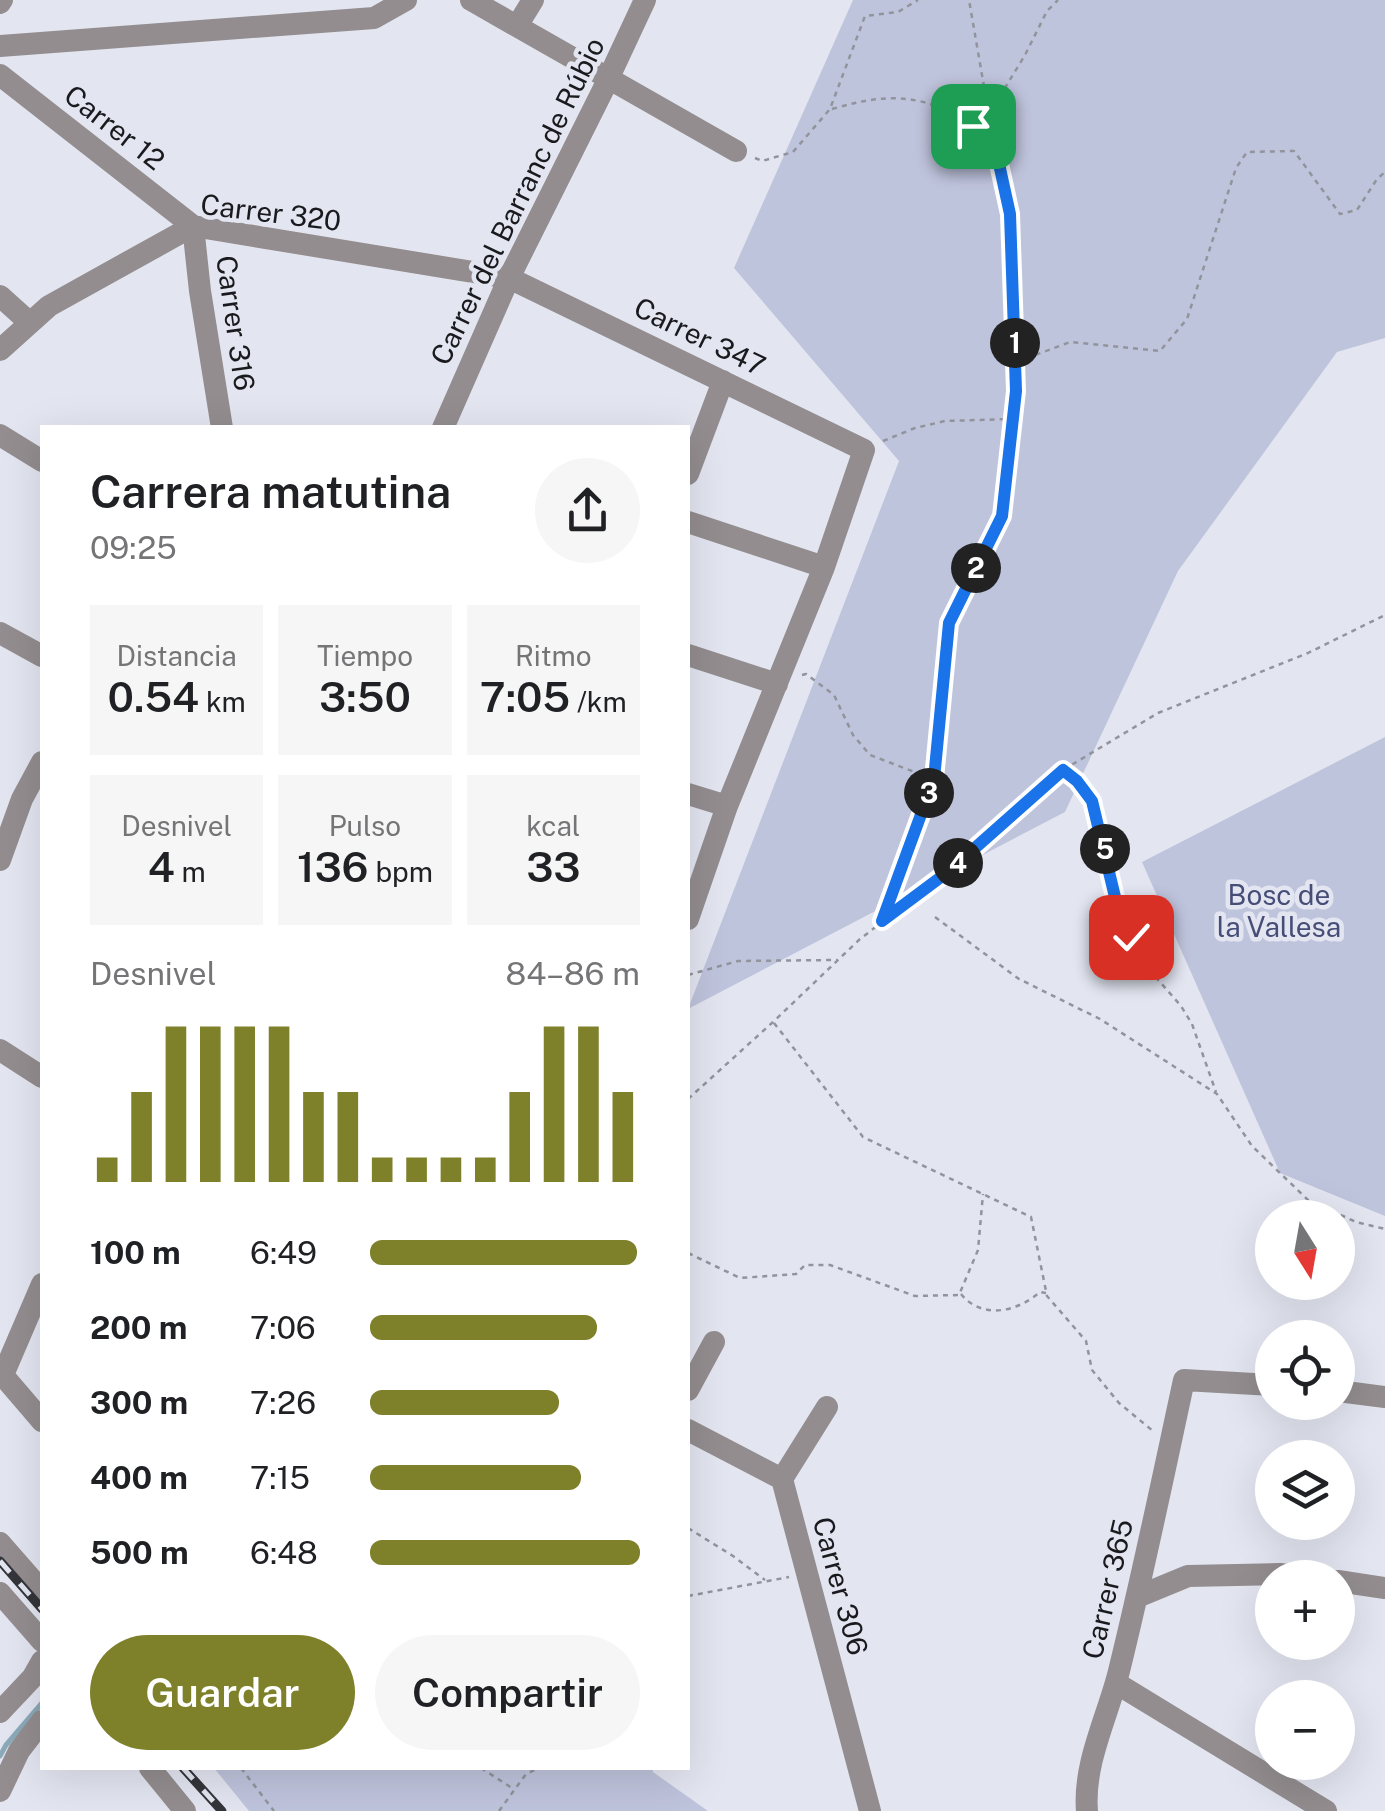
<!DOCTYPE html>
<html lang="es">
<meta charset="utf-8">
<style>
body{margin:0;font-family:"Public Sans",sans-serif;background:#f6f6f6;color:#202124;height:100vh;display:flex;flex-direction:column;font-size:38px;white-space:nowrap}
*{box-sizing:border-box;margin:0}
p{font-size:32px;color:#757577}
.icon{flex:none;width:55px;height:55px;fill:none;stroke:currentColor;stroke-width:2;stroke-linecap:round;stroke-linejoin:round}
.map{position:relative;flex:1;overflow:hidden}
.side{position:absolute;left:40px;top:425px;width:650px;height:1345px;display:flex;flex-direction:column;background:#fff;border-radius:0px;box-shadow:0 10px 40px #0002}
.side>*{flex:none}
.needle{width:65px;rotate:169deg}
.fabs{position:absolute;left:1255px;top:1200px;display:grid;gap:20px}
.fabs a{display:grid;place-items:center;width:100px;height:100px;border-radius:50%;background:#fff;box-shadow:0 10px 40px #0002;font-size:50px}
.pin{position:absolute;display:grid;place-items:center;width:85px;height:85px;color:#fff;margin:-42px;border-radius:20px;box-shadow:0 5px 15px #0006}
.km{position:absolute;width:50px;height:50px;margin:-25px;border-radius:50%;background:#222;color:#fff;font-size:28px;line-height:50px;text-align:center}
.round{display:grid;place-items:center;flex:none;width:105px;height:105px;border-radius:52px;background:#f6f6f6}
.head{display:flex;align-items:center;justify-content:space-between;height:170px;padding:0 50px}
h1{font-size:45px;font-weight:600;line-height:75px}
.metrics{display:grid;grid-template-columns:repeat(3,1fr);gap:15px;height:170px;padding:10px 50px}
.metrics div{display:grid;align-content:center;border-radius:0px;background:#f6f6f6;text-align:center}
.metrics b{font-size:42px;font-weight:600}
.metrics small{font-size:28px;font-weight:400}
.metrics p{font-size:28px}
.chart{height:280px;padding:20px 50px}
.chart p{display:flex;justify-content:space-between}
.chart svg{width:100%;height:180px;margin-top:10px;stroke:#7e802a;stroke-width:6}
.button{display:flex;gap:20px;margin-top:auto;padding:20px 50px}
.button a{flex:1;height:115px;border-radius:60px;background:#7e802a;color:#fff;font-size:40px;font-weight:600;line-height:115px;text-align:center}
.button a+a{background:#f6f6f6;color:#202124}
ul{padding:0 50px;list-style:none;font-size:32px}
li{display:grid;grid-template-columns:160px 120px 1fr;align-items:center;height:75px}
li i{height:25px;border-radius:12px;background:#7e802a}
.map>svg:first-child{display:block}
.green{fill:#bfc4dd}
.lines{fill:none;stroke-linecap:round;stroke-linejoin:round}
.stream{stroke:#8aa9b9;stroke-width:5}
.path{stroke:#92949c;stroke-width:2.5;stroke-dasharray:5 5;stroke-linecap:butt}
.minor{stroke:#938d8f;stroke-width:22}
.rail-casing{stroke:#34353a;stroke-width:9}
.rail{stroke:#e3e6f1;stroke-width:5;stroke-dasharray:15;stroke-linecap:butt}
.route-casing{stroke:#fff;stroke-width:20}
.route{stroke:#1a73e8;stroke-width:12}
.labels{text-anchor:middle;dominant-baseline:central;stroke-width:9;stroke-linejoin:round;paint-order:stroke}
.street-label{font-size:28px;fill:#1a1a1e;stroke:#e3e6f1}
.park-label{font-size:28px;fill:#464d77;stroke:#e3e6f1}
</style>
<div class="map">
<svg width="1385" height="1811" viewBox="0 0 1385 1811">
<rect width="100%" height="100%" fill="#e3e6f1"/>
<path class="green" d="M853,0H1385V338L1337,352L1178,571L1065,812L688,1009L899,461L734,268Z
M1385,737V1216L1280,1173L1142,862Z
M214,1768H652L653,1772L708,1811H249Z"/>
<g class="lines">
<path class="stream" d="M0,1756L6,1745L42,1703"/>
<path class="path" d="M832,109C870,98 902,92 941,108C958,115 973,125 991,132
M989,114L1025,55L1047,11L1058,0
M755,158L762,161L793,152L830,109L865,16L898,12L918,0
M1017,362L1070,342L1160,351L1187,319L1236,168L1247,152L1294,151L1340,214L1357,210L1377,179L1385,172
M883,441L915,428L945,421L1012,419
M802,675L806,674L834,695L853,735L870,755L933,779
M1064,771L1077,781L1092,801L1115,897L1131,937L1154,975L1181,1006L1192,1024L1216,1092
M935,917L1019,979L1100,1019L1217,1094L1252,1146L1308,1200L1356,1222L1385,1229
M882,921L934,779L949,623L1002,515L1017,391L1010,215L990,121L969,0
M688,975L738,961L837,960
M774,1023L863,1137L1031,1217L1047,1296L1086,1341L1092,1370L1119,1403L1153,1431
M688,1099L773,1022L860,939L949,871L1063,770L1158,713L1308,653L1385,615
M688,1253L740,1278L796,1274L805,1265H830L915,1296L959,1295L978,1250L983,1194
M961,1294C982,1320 1017,1312 1040,1292L1046,1293
M688,1528L733,1556L765,1580
M688,1596L789,1577
M241,1768L274,1811
M481,1768L512,1788
M601,1768H638
M499,1811L526,1774L539,1768"/>
<path class="minor" d="M471,0L736,151
M0,3L2,0
M517,26L533,0
M0,46L374,18L406,0
M0,75L193,226L200,291L222,428
M0,296L30,323
M0,350L49,306L193,226L509,278L864,450L824,567L727,806L688,919
M443,428L509,278L603,90L645,0
M0,435L42,461
M688,474L723,381
M688,522L824,567
M0,633L42,656
M688,655L777,684
M688,794L727,806
M0,860L22,799L42,762
M0,1050L42,1077
M0,1372L42,1421
M3,1375L42,1284
M688,1390L714,1342
M1338,1391L1385,1397
M688,1430L782,1479L870,1811
M782,1479L827,1407
M0,1543L42,1591
M1338,1581L1385,1588
M0,1593L42,1641
M1137,1597L1188,1576L1280,1574L1309,1578
M1116,1683L1326,1811
M0,1712L33,1677L42,1661
M150,1768L185,1811
M0,1791L19,1751L42,1721
M1087,1811C1083,1763 1108,1716 1119,1671C1143,1574 1163,1477 1184,1380L1272,1385"/>
<defs>
<path id="rail" d="M0,1561L42,1609
M183,1768L222,1811"/>
</defs>
<use href="#rail" class="rail-casing"/>
<use href="#rail" class="rail"/>
</g>
<g class="lines">
<defs>
<path id="route" d="M973,126L992,132L1010,214L1016,391L1002,516L949,623L934,779L882,921L949,871L1063,770L1077,781L1092,801L1115,897L1131,937"/>
</defs>
<use href="#route" class="route-casing"/>
<use href="#route" class="route"/>
</g>
<g class="labels">
<g class="street-label">
<text transform="translate(115 127) rotate(38)">Carrer 12</text>
<text transform="translate(517 201) rotate(-64)">Carrer del Barranc de Rúbio</text>
<text transform="translate(271 212) rotate(7)">Carrer 320</text>
<text transform="translate(236 323) rotate(82)">Carrer 316</text>
<text transform="translate(700 336) rotate(26)">Carrer 347</text>
<text transform="translate(841 1586) rotate(75)">Carrer 306</text>
<text transform="translate(1107 1589) rotate(-77)">Carrer 365</text>
</g>
<g class="park-label">
<text x="1279" y="894">Bosc de<tspan x="1279" dy="32">la Vallesa</tspan></text>
</g>
</g>
</svg>
<div class="fabs">
<a><svg class="needle" viewBox="-14 -14 28 28"><path d="M0-13l5 13h-10z" fill="#e53935"/><path d="M0 13l5-13h-10z" fill="#757577"/></svg></a>
<a><svg class="icon" aria-label="locate" viewBox="0 0 24 24"><circle cx="12" cy="12" r="6"/><path d="M12 2v4M12 18v4M2 12h4M18 12h4"/></svg></a>
<a><svg class="icon" aria-label="layers" viewBox="0 0 24 24"><path d="M12 4l9 5-9 5-9-5zM3 14l9 5 9-5"/></svg></a>
<a>+</a>
<a>−</a>
</div>
<div class="pin" style="left:973px;top:126px;background:#1e9e55"><svg class="icon" aria-label="arrive" viewBox="0 0 24 24"><path d="M6 21V4h12l-3 4 3 4H6"/></svg></div>
<div class="pin" style="left:1131px;top:937px;background:#d93025"><svg class="icon" aria-label="check" viewBox="0 0 24 24"><path d="M5 12l5 5 9-10"/></svg></div>
<b class="km" style="left:1015px;top:343px">1</b>
<b class="km" style="left:976px;top:568px">2</b>
<b class="km" style="left:929px;top:793px">3</b>
<b class="km" style="left:958px;top:863px">4</b>
<b class="km" style="left:1105px;top:849px">5</b>
<section class="side">
<div class="head"><div><h1>Carrera matutina</h1><p>09:25</p></div><a class="round"><svg class="icon" aria-label="share" viewBox="0 0 24 24"><path d="M12 15V3M7 8l5-5 5 5M5 13v7h14v-7"/></svg></a></div>
<div class="metrics">
<div><p>Distancia</p><b>0.54<small> km</small></b></div>
<div><p>Tiempo</p><b>3:50</b></div>
<div><p>Ritmo</p><b>7:05<small> /km</small></b></div>
</div>
<div class="metrics">
<div><p>Desnivel</p><b>4<small> m</small></b></div>
<div><p>Pulso</p><b>136<small> bpm</small></b></div>
<div><p>kcal</p><b>33</b></div>
</div>
<div class="chart"><p><span>Desnivel</span>84–86 m</p>
<svg viewBox="0 0 160 44" preserveAspectRatio="none"><path d="M5 44V38M15 44V22M25 44V6M35 44V6M45 44V6M55 44V6M65 44V22M75 44V22M85 44V38M95 44V38M105 44V38M115 44V38M125 44V22M135 44V6M145 44V6M155 44V22"/></svg>
</div>
<ul>
<li><b>100 m</b>6:49<i style="width:99%"></i></li>
<li><b>200 m</b>7:06<i style="width:84%"></i></li>
<li><b>300 m</b>7:26<i style="width:70%"></i></li>
<li><b>400 m</b>7:15<i style="width:78%"></i></li>
<li><b>500 m</b>6:48<i style="width:100%"></i></li>
</ul>
<div class="button"><a>Guardar</a><a>Compartir</a></div>
</section>
</div>
